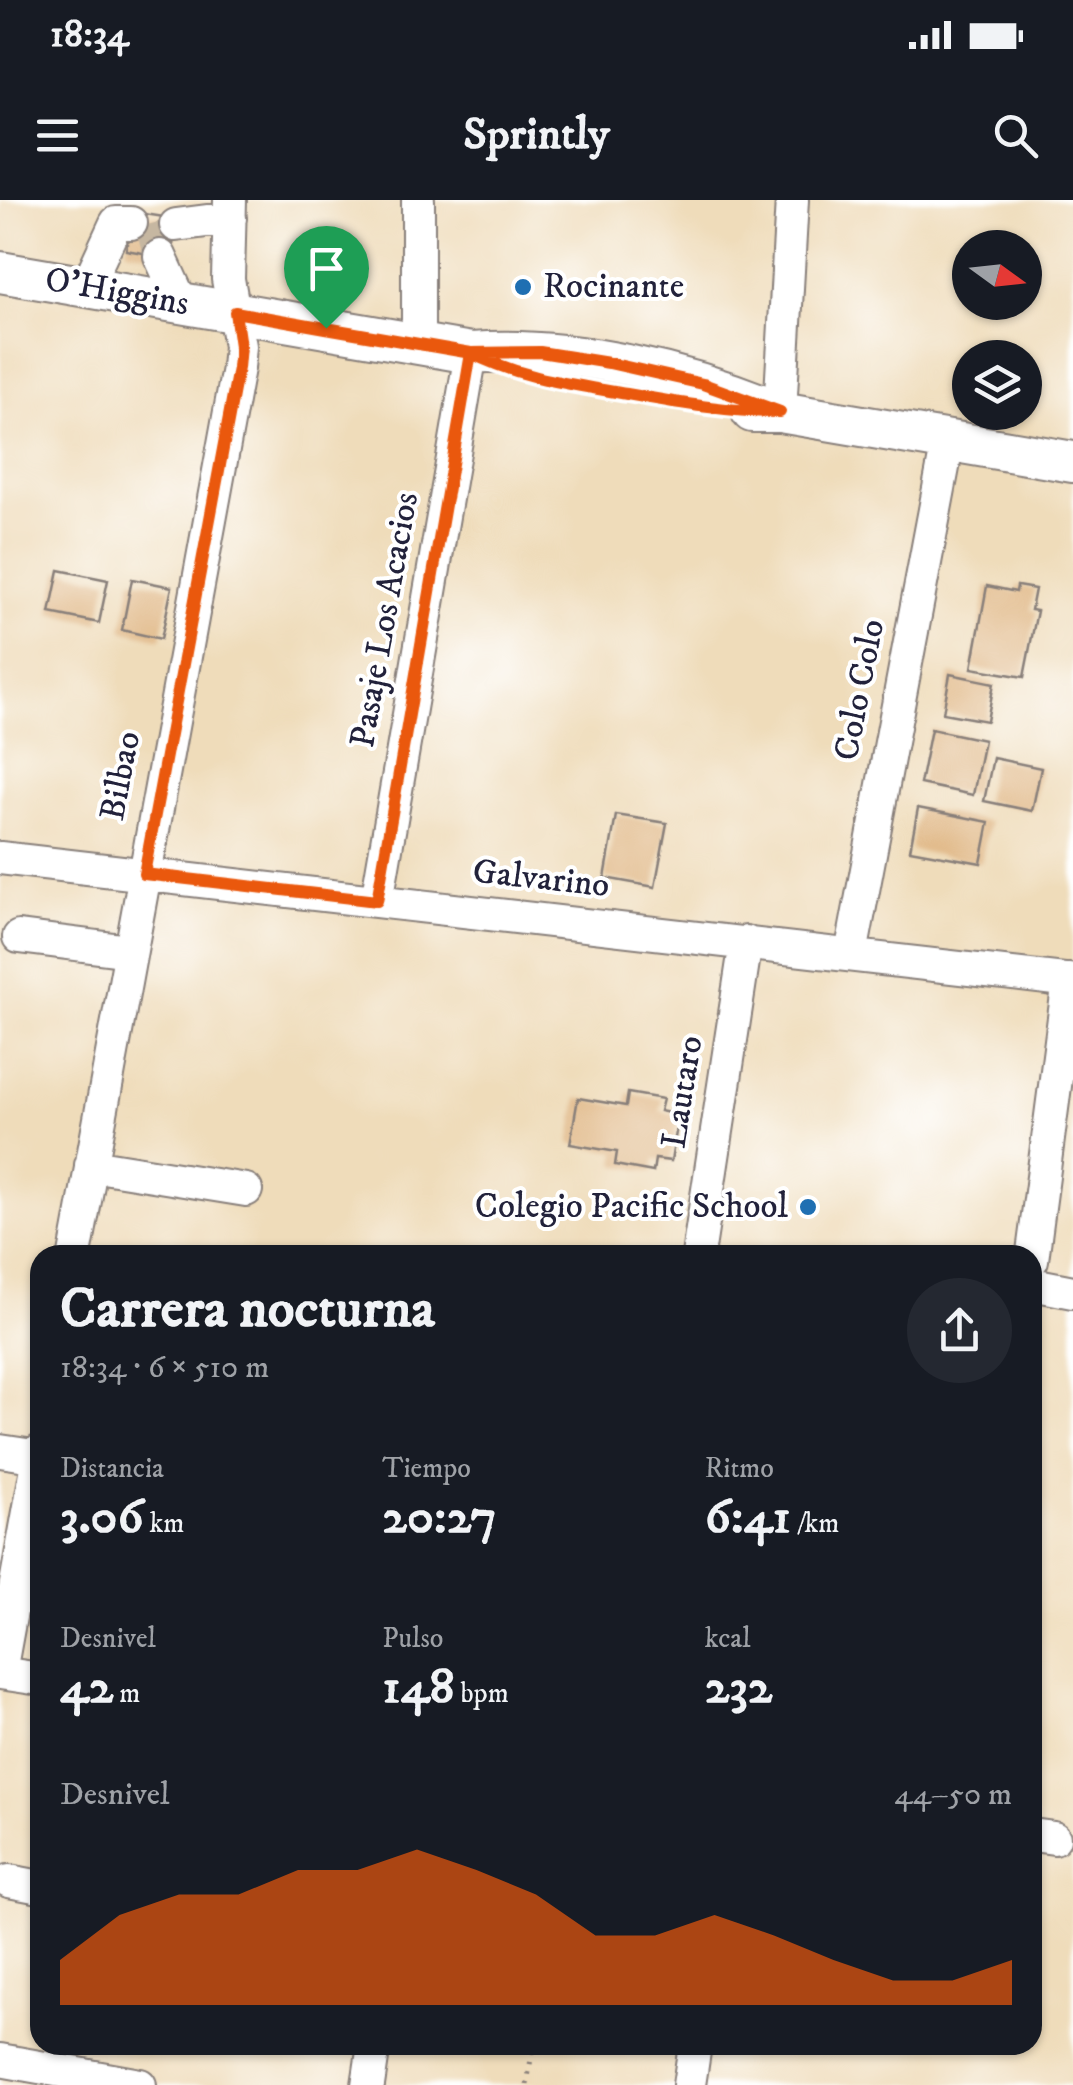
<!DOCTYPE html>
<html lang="es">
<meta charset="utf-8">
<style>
body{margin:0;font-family:"IM FELL DW Pica",serif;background:#242831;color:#f1f3f6;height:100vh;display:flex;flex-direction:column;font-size:38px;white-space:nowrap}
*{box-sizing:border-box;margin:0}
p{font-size:32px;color:#9ea1a6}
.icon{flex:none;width:55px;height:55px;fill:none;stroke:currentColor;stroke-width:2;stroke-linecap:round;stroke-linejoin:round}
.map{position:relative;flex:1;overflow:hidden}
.drawer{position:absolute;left:30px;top:1045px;width:1012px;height:810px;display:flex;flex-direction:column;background:#171b24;border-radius:30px;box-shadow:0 2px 8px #0004}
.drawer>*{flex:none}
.needle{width:65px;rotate:105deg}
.fabs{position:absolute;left:952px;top:30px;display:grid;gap:20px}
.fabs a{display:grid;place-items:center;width:90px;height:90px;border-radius:50%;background:#171b24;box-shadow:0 2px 8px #0004;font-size:50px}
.pin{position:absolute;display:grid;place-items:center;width:85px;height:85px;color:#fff;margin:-102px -42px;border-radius:50% 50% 50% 0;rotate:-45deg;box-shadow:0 0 10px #0007}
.pin .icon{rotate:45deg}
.round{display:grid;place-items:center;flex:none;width:105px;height:105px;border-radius:52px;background:#242831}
.head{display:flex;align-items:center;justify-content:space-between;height:170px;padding:0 30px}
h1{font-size:55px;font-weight:700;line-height:75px}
.figures{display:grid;grid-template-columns:repeat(3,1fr);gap:15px;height:170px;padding:10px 30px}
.figures div{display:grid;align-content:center}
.figures b{font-size:50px;font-weight:700}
.figures small{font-size:28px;font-weight:400}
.figures p{font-size:28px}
.chart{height:280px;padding:20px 30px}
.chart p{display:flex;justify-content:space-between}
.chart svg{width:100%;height:180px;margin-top:10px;fill:#ea580c;opacity:.7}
.status{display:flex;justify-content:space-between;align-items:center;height:70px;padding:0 50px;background:#171b24;direction:ltr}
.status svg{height:28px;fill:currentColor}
header{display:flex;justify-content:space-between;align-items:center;height:130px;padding:0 30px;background:#171b24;font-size:45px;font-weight:700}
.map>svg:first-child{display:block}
.building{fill:#e2bc8d}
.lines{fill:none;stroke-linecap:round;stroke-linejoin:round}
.minor-tunnel{stroke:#c6b7a1;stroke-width:32;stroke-dasharray:32 16;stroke-linecap:butt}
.minor-casing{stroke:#887f7a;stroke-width:36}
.major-casing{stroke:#887f7a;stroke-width:44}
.path{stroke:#887f7a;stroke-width:5;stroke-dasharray:2.5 8;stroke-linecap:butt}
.minor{stroke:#fff;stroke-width:32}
.major{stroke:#fff;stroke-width:40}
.route-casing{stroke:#fff;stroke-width:20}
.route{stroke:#ea580c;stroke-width:12}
.poi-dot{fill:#1f6fb2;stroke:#fff;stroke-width:4}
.labels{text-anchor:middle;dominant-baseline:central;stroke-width:8;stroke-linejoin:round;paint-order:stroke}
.poi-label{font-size:35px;fill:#22223b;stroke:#fff;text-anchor:start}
.street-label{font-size:35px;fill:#22223b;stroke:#fff}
</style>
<div class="status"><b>18:34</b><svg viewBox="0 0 49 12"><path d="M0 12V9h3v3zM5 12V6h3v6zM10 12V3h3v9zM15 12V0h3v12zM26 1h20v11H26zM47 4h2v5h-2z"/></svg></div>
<header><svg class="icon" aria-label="menu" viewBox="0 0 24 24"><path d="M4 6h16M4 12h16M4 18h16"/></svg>Sprintly<svg class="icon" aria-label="search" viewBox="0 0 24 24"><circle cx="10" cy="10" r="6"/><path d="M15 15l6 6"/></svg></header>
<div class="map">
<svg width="1073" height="1885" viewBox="0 0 1073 1885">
<rect width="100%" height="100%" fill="#fff"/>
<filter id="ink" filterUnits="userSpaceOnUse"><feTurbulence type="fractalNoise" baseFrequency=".01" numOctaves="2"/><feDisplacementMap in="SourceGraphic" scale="20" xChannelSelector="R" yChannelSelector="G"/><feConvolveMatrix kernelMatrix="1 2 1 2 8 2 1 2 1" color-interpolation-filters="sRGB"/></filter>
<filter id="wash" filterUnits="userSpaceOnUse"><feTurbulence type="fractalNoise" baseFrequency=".0048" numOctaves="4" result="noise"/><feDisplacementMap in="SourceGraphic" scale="40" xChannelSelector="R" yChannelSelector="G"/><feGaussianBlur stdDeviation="2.25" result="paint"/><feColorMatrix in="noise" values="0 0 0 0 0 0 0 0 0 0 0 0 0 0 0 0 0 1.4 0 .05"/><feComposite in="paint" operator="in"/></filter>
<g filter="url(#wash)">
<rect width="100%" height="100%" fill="#efdcba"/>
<g id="blocks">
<path class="building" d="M132,12L177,19L171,58L126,50Z
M59,370L108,380L99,423L50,413Z
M132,379L172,387L161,439L122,430Z
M987,386L1016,392L1017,386L1035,389L1031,410L1037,411L1024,477L972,468Z
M950,474L994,483L987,521L943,513Z
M931,529L984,540L973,595L920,584Z
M993,558L1041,568L1032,611L984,601Z
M918,608L989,622L981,663L910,650Z
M616,615L667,623L655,687L605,678Z
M628,893L663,899L660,911L679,915L671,961L655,959L653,972L615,965L617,952L570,944L578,898L626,906Z"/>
</g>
</g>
<g filter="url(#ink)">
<use href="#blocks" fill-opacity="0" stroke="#887f7a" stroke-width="2.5"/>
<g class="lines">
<path class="minor-tunnel" d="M151,24L160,56"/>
<defs>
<path id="minor" d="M176,25L230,18
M160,56L182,104
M86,88L116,23H131
M418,144V0
M780,212L792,0
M0,658L1073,781
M377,701L471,153
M19,737L130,751
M851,754L948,241
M91,965L246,990
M75,1055L238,168L240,146L228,79L230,0
M698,1055L746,742
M1032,1060L1069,780
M1032,1084L1073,1092
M0,1251L40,1257
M0,1472L40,1251
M0,1473L40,1479
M1032,1635L1054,1638
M9,1681L40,1687
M0,1860L140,1885
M368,1885L374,1845
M689,1885L695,1845"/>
<path id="major" d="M0,72L471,153C569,145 690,174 780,212
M752,212H780L1073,262"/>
</defs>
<use href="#minor" class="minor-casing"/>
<use href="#major" class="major-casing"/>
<path class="path" d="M527,1885L533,1845"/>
<use href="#minor" class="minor"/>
<use href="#major" class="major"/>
</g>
</g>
<g class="lines" filter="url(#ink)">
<defs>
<path id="route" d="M326,128L235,112L240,146L238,168L144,674L377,701L471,153C524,179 570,184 627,194C678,203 728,212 780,212L703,184L609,163L540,152L471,153L326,128"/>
</defs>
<use href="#route" class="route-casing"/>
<use href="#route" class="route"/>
</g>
<g class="poi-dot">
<circle cx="523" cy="87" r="10"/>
<circle cx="808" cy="1007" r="10"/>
</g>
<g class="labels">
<g class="poi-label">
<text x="543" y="87">Rocinante</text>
<text x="788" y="1007" text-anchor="end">Colegio Pacific School</text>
</g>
<g class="street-label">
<text transform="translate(117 92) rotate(10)">O'Higgins</text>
<text transform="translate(385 420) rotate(-80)">Pasaje Los Acacios</text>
<text transform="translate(860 490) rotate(-79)">Colo Colo</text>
<text transform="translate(121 576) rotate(-79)">Bilbao</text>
<text transform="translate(541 679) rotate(6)">Galvarino</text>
<text transform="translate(683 892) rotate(-81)">Lautaro</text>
</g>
</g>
</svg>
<div class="fabs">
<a><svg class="needle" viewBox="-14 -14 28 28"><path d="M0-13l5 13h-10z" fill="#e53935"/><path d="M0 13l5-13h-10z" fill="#9ea1a6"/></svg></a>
<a><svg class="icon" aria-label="layers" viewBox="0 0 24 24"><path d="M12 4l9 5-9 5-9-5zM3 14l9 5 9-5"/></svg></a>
</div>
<div class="pin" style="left:326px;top:128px;background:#1e9e55"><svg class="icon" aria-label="arrive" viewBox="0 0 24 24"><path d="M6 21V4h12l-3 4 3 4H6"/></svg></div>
<section class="drawer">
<div class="head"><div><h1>Carrera nocturna</h1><p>18:34 · 6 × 510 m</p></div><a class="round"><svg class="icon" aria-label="share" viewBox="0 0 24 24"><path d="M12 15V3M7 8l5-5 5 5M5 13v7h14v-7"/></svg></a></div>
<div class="figures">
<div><p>Distancia</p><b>3.06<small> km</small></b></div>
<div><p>Tiempo</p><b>20:27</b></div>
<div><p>Ritmo</p><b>6:41<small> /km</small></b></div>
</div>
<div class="figures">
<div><p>Desnivel</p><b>42<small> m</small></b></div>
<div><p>Pulso</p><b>148<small> bpm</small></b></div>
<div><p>kcal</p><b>232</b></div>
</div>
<div class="chart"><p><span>Desnivel</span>44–50 m</p>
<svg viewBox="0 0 160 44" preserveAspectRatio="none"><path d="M0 44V33L10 22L20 17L30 17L40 11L50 11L60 6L70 11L80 17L90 27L100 27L110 22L120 27L130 33L140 38L150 38L160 33V44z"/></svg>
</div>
</section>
</div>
